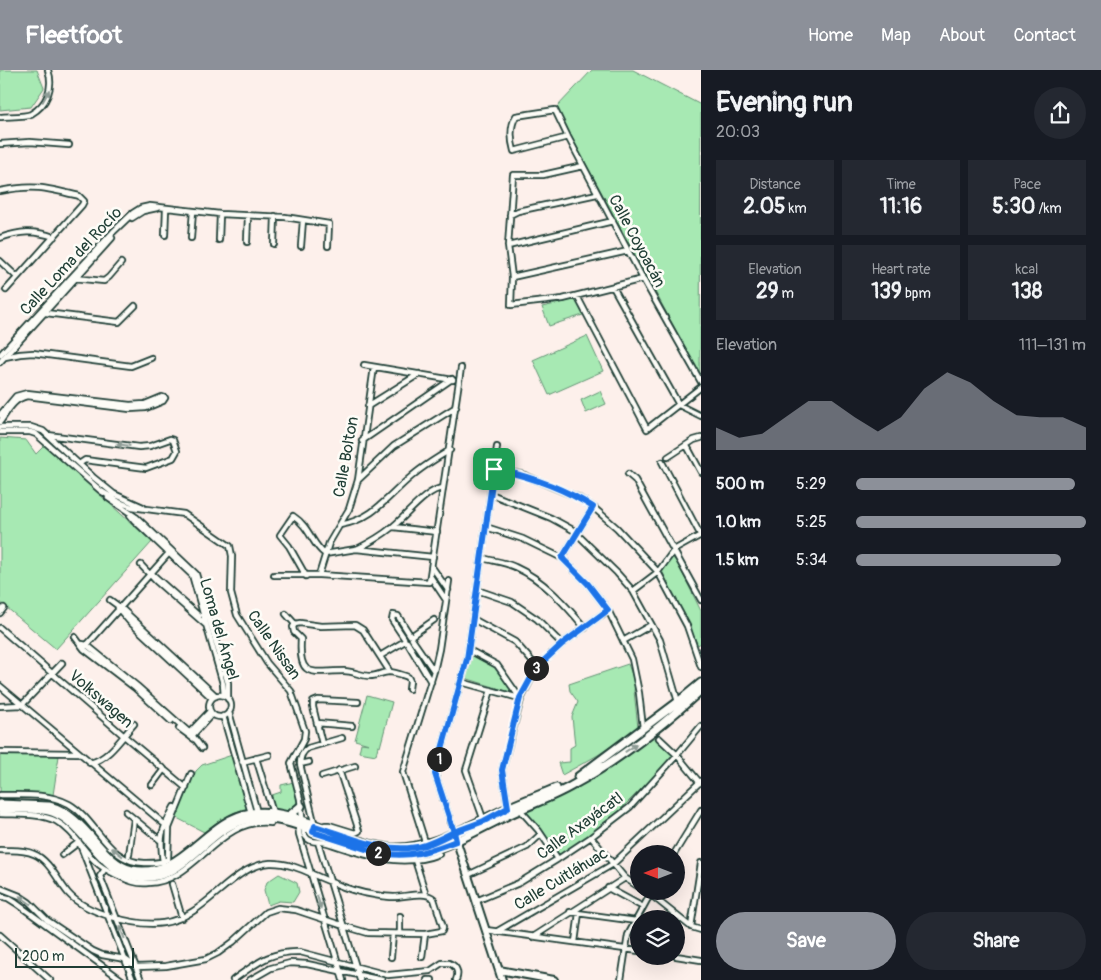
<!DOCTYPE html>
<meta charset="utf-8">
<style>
body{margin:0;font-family:Pangolin,sans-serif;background:#242831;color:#f1f3f6;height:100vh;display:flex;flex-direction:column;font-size:19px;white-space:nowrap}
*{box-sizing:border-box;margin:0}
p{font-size:16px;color:#9ea1a6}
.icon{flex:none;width:28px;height:28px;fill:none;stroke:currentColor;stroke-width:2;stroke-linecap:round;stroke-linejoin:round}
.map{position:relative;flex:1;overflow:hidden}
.panel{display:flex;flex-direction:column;background:#171b24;width:400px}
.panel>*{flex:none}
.needle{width:32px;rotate:270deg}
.tools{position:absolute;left:630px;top:775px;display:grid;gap:10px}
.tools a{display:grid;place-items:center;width:55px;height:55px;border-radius:50%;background:#171b24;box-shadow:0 5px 20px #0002;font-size:25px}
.scale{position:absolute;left:15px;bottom:12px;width:119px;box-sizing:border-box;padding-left:5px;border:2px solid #1f3d34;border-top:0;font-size:14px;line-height:18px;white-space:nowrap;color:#1f3d34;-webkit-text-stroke:4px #fdfcf7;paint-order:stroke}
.pin{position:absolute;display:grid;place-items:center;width:42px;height:42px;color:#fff;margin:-21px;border-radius:10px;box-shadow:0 2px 8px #0006}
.km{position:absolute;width:25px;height:25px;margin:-12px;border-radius:50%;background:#222;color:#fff;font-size:14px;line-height:25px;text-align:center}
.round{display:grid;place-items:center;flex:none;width:52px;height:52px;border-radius:26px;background:#242831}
.overview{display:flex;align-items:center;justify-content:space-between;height:85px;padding:0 15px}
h1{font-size:28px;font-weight:700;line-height:38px}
.figures{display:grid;grid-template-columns:repeat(3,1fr);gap:8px;height:85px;padding:5px 15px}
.figures div{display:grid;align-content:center;border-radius:0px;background:#242831;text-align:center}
.figures b{font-size:21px;font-weight:700}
.figures small{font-size:14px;font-weight:400}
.figures p{font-size:14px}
.chart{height:140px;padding:10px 15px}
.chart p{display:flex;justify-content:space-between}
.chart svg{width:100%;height:90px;margin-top:5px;fill:#8c9099;opacity:.7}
.cta{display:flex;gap:10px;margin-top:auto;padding:10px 15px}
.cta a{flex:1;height:58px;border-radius:30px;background:#8c9099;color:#fff;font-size:20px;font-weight:700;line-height:58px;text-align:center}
.cta a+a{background:#242831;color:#f1f3f6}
ul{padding:0 15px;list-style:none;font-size:16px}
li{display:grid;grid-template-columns:80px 60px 1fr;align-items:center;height:38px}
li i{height:12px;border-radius:6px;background:#8c9099}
header{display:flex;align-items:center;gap:30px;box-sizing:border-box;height:70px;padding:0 25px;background:#8c9099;color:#fff}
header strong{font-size:24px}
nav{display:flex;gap:28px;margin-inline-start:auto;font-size:18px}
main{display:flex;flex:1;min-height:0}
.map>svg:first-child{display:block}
.green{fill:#a7e9b3;stroke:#639374}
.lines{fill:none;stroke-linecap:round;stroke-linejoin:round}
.street-casing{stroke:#1f3d34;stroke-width:8}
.secondary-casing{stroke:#1f3d34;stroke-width:10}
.primary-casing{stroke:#1f3d34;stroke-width:11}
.street{stroke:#fdfcf7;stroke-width:4.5}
.secondary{stroke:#fdfcf7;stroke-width:6}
.primary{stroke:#fdfcf7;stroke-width:7}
.oneway{fill:#8e9c96}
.route-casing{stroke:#fff;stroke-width:10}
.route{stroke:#1a73e8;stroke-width:6}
.labels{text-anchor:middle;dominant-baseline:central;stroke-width:5;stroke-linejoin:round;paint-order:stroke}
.street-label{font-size:16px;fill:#1f3d34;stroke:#fdfcf7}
</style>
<header>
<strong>Fleetfoot</strong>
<nav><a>Home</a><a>Map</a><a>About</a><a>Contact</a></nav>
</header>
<main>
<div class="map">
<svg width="701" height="910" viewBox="0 0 701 910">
<rect width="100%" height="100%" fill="#fdf0eb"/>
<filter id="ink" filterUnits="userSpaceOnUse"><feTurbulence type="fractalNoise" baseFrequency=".02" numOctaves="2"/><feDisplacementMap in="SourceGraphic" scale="10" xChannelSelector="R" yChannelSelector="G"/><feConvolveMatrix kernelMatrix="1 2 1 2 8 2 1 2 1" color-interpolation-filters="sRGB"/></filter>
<g filter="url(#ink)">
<path class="green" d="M0,0H37L44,18L31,37L0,40Z
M592,0H633L701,35L700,305L556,38Z
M577,228L586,244L549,256L542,237L565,232Z
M587,266L603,301L549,325L533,290Z
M600,321L606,334L586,343L581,330Z
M0,368L26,370L36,384L45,375L152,472L56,579L0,532Z
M670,487L676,490L701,541V573L698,575L662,501Z
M472,585L495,598L513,623L465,608Z
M628,594L635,613L634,621L638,658L598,685L562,705L558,693L570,692V678L575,675L572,647L578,632L570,621L569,614Z
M367,625L392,632L380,677L378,676L376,685L359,682L361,673L369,674L355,670Z
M653,666L674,685L669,691L591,769L559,786L543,761L524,742L587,711Z
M0,683L59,686L53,725L0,722Z
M232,685L248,739C231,741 218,752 204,762L175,747L196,701L202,695Z
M294,712L300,732L298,739L292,742L274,739L272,725L281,722V715Z
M279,804L297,813L299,822L293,832L279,831L268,835L264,820L267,812Z"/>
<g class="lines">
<defs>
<path id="street" d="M0,47C8,46 25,47 31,44C47,35 54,17 48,0
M568,67L514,81C511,70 510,56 516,46L555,40L568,67L643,209L701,312
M0,74L30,72L69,75
M583,96L543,105H513L508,176L512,207L511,235L563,229L643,209
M0,121C34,114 47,118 79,126L84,131L82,135L6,220
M510,145L518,141L597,124
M132,148L143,141L157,138
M165,165L166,139
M0,168C20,161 34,160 54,167
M191,168L193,141
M219,170L220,144
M247,172L248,145
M274,174L275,146
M301,176L303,150
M508,176L613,151
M0,191L17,207
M512,207L628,181
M73,208L104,211L109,207L121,193
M613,217L679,335L701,346
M577,226L647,359L701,317
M46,243L119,252L135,236
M0,285L113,162L133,143L141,138L150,136L220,144L285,147L329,154L328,176
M5,287L20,284L33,283L131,296L151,288
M0,292L112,168
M364,295L453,310
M368,336L419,304
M0,345L16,326L27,323L130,335L145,334L162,327L165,328
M0,352C8,341 13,329 27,326L130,339L146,338L163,331L165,328
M0,357H31L43,361L93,407L114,424L143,437
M0,362H30L36,364L101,421
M48,365L139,377L150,376L170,369L173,370L177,381L173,388L146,398L85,390L79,394
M362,371L452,309
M687,376L701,402
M668,387L694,370L701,368
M662,392L701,466
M494,399L524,405L577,427L593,437L617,458L658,502L687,556L701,597
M628,404L635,410L701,530
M358,410L394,376L456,337
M101,421L119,432L132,437L184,444L230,476L232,486L231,523L237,545L267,593L291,621L305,661L304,669L291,693L300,729L304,764C310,775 318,770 328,773C364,785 401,799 439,784
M491,424L551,448L573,460L617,503L633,521L660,570L678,632
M108,428L136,447L196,504L228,613V629
M130,445L134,450L192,505L223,614L224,626
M340,455C374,449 387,427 412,406C423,396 437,388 450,380
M393,457L437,462
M486,457L523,469L562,488L588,514L608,540L632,589L639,623L643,658
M357,479C369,473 380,467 391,458C405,448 426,419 443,418
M482,488C493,491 505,492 515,497C544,510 565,534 585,558
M562,488L593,437
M141,495L156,511L206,555
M432,497L448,520
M151,503L199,546
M274,505H319L429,512L461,298
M319,505L329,473L349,439L358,410L374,297
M306,506L289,476L280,465L293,446C310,457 312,475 325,484L356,479L433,487
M430,506L446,530
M477,520L512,532L537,549L562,574
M633,521L658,502L674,480L701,465
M110,530L121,538L216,626
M118,538L129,551L212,628
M0,543L4,538
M286,544L295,554
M473,549L515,572L537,597
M0,558L123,665L186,718
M411,566L434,550
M75,567L84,579L135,618L171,651
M404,568L392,550L393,545L398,546L410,565
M412,569L434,601
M623,571L651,555
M407,572L431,612
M82,574L87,575L137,616L192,665L202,678
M86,576L169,483
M469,580L497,595L520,628
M380,586L405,571
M390,602L363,560L355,555L321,556L300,553L295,554L293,557L294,562L301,569C298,610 313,601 344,601C353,601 361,606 370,606C377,606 383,602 389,602C395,602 402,605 408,607L410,611L409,619
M461,612L519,628
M0,616L169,758
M209 636a11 11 0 1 1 22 0a11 11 0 1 1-22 0Z
M0,636L22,635L62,593
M229,642L257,742
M223,646L251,743
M317,653L352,656
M179,658L194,669
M189,663L210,641
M191,667L212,644
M659,668L677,685L700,713
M322,674L313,637V632L318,630L358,632
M0,682L78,683
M256,688L273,743
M242,692L269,685
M90,693C109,689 122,667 134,654
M300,694L309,692
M322,706L355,696
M152,715L164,699
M0,725C22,725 48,723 69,734C97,750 108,794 146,793C154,793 162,793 168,789L169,758L191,704
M508,738L502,700L521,629L537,597L562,574L608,540
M126,742L160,770
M523,743L539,761L558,789
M0,744C18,745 40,743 56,751C74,761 82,779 96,792C103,799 111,802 119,806C129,811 137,814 148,813C197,812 218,746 271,753
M484,751L466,700L491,620
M298,753L299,764L343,910
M315,756L300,694C300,688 302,682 308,678L342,668
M323,759L325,755H329L355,763L359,761L339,700
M454,762L435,704L467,589L497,377
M591,767L625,808L639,817
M318,772L360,910
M426,775L403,702L434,601L439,579L449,511
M0,780C11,781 23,779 34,784C49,790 58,811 68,823C85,843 137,857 163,853C207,847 230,796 270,793C292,792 312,805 331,812C345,818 360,823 375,825C381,826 387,827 394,827C405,827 426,820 434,829L443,857L442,861L425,864L368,863L344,856L296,840L278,838L266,842L233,872L218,883L206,889L166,896L136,897L125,889L102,885L93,881L47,850L29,832L20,826L0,818
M674,784L701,740
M62,785L79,772L133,910
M129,785L134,749
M415,790L426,825
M163,792C159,764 162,761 174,737
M105,799L100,806L141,910
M468,805L527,777L541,764
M172,814L182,848
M608,818L643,837
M646,821L691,857L701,860
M0,826L8,828L16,833L122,910
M476,831L519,813L558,789L591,767L630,737L677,685L701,656
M570,842L636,851
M400,846V864
M691,857L701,793
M486,860L639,881
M496,862L613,794L701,711
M0,865L50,910
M533,867L625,808
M575,872L579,843
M676,886L701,890
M391,887L393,864
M422,887L425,864
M233,910C257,893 270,881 300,882L388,905L430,901L442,893H449C457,896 459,903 456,910
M250,910L271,898L290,893L307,894L382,910
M427,910H432
M621,910L628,865L652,821"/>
<path id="secondary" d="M455,766L502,910
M499,900L554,910"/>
<path id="primary" d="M578,707L678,632L701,613
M0,734L49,736C86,745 102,794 132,800C182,810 205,750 251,743C293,736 346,774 389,778C431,781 473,753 510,737C525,730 540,725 556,718
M0,739C16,740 37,737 52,742C86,754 98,801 136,807C187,814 205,756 250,749C291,742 345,780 388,785C430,789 468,765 504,747C526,736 551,728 573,715C619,690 662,656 701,620
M289,746L301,736"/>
</defs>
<use href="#street" class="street-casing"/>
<use href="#secondary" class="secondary-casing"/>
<use href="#primary" class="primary-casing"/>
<use href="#street" class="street"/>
<use href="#secondary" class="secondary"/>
<use href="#primary" class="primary"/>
</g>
<defs><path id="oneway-solid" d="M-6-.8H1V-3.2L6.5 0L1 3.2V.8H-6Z" transform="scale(1.25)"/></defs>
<g class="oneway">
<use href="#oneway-solid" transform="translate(46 26) rotate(-60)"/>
<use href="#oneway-solid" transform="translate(123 375) rotate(-173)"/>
<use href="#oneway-solid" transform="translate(631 678) rotate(-34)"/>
<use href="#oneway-solid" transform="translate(117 782) rotate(-142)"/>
<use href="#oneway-solid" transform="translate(25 830) rotate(-144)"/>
<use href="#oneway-solid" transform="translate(319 832) rotate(74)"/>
<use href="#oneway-solid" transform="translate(122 862) rotate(-111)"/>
</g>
</g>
<g class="lines" filter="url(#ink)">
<defs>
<path id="route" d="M494,399L467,589L435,704L454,762C444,767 435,772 425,775C388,786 350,767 315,756L313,762L378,783C411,788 427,782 456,771L454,762L484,751L508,738L502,700L520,628L537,597L562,574L608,540L588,514L562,488L593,437C563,418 529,406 494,399"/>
</defs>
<use href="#route" class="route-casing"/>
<use href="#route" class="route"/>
</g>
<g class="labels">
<g class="street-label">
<text transform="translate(637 171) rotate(62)">Calle Coyoacán</text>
<text transform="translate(71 191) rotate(-47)">Calle Loma del Rocío</text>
<text transform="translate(346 387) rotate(-80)">Calle Bolton</text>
<text transform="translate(219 559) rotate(74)">Loma del Ángel</text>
<text transform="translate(274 575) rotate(55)">Calle Nissan</text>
<text transform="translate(101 629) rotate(41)">Volkswagen</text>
<text transform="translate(580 756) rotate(-36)">Calle Axayácatl</text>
<text transform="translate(561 809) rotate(-31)">Calle Cuitláhuac</text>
</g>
</g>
</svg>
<div class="tools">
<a><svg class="needle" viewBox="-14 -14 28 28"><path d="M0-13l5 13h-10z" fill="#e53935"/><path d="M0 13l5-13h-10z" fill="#9ea1a6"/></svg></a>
<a><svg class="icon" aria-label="layers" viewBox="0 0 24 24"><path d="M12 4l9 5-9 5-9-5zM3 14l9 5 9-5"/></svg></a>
</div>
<div class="scale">200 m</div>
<div class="pin" style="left:494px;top:399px;background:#1e9e55"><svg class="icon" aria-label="arrive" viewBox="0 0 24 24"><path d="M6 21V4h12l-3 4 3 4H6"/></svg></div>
<b class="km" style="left:439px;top:689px">1</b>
<b class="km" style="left:378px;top:783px">2</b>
<b class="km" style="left:536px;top:598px">3</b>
</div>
<section class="panel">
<div class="overview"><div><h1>Evening run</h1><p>20:03</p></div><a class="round"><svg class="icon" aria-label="share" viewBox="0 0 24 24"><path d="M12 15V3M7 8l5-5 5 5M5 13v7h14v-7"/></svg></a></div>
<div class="figures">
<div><p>Distance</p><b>2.05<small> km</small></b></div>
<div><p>Time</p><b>11:16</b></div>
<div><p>Pace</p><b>5:30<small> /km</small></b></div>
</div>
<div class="figures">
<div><p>Elevation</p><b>29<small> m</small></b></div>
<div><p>Heart rate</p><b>139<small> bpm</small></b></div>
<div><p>kcal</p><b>138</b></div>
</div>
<div class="chart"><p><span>Elevation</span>111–131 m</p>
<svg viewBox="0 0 160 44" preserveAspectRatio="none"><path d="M0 44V33L10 38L20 36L30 28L40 20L50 20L60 28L70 35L80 28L90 14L100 6L110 11L120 20L130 27L140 28L150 28L160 33V44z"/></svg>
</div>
<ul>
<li><b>500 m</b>5:29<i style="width:95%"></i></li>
<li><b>1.0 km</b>5:25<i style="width:100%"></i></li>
<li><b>1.5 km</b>5:34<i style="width:89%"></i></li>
</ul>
<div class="cta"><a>Save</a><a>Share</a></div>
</section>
</main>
